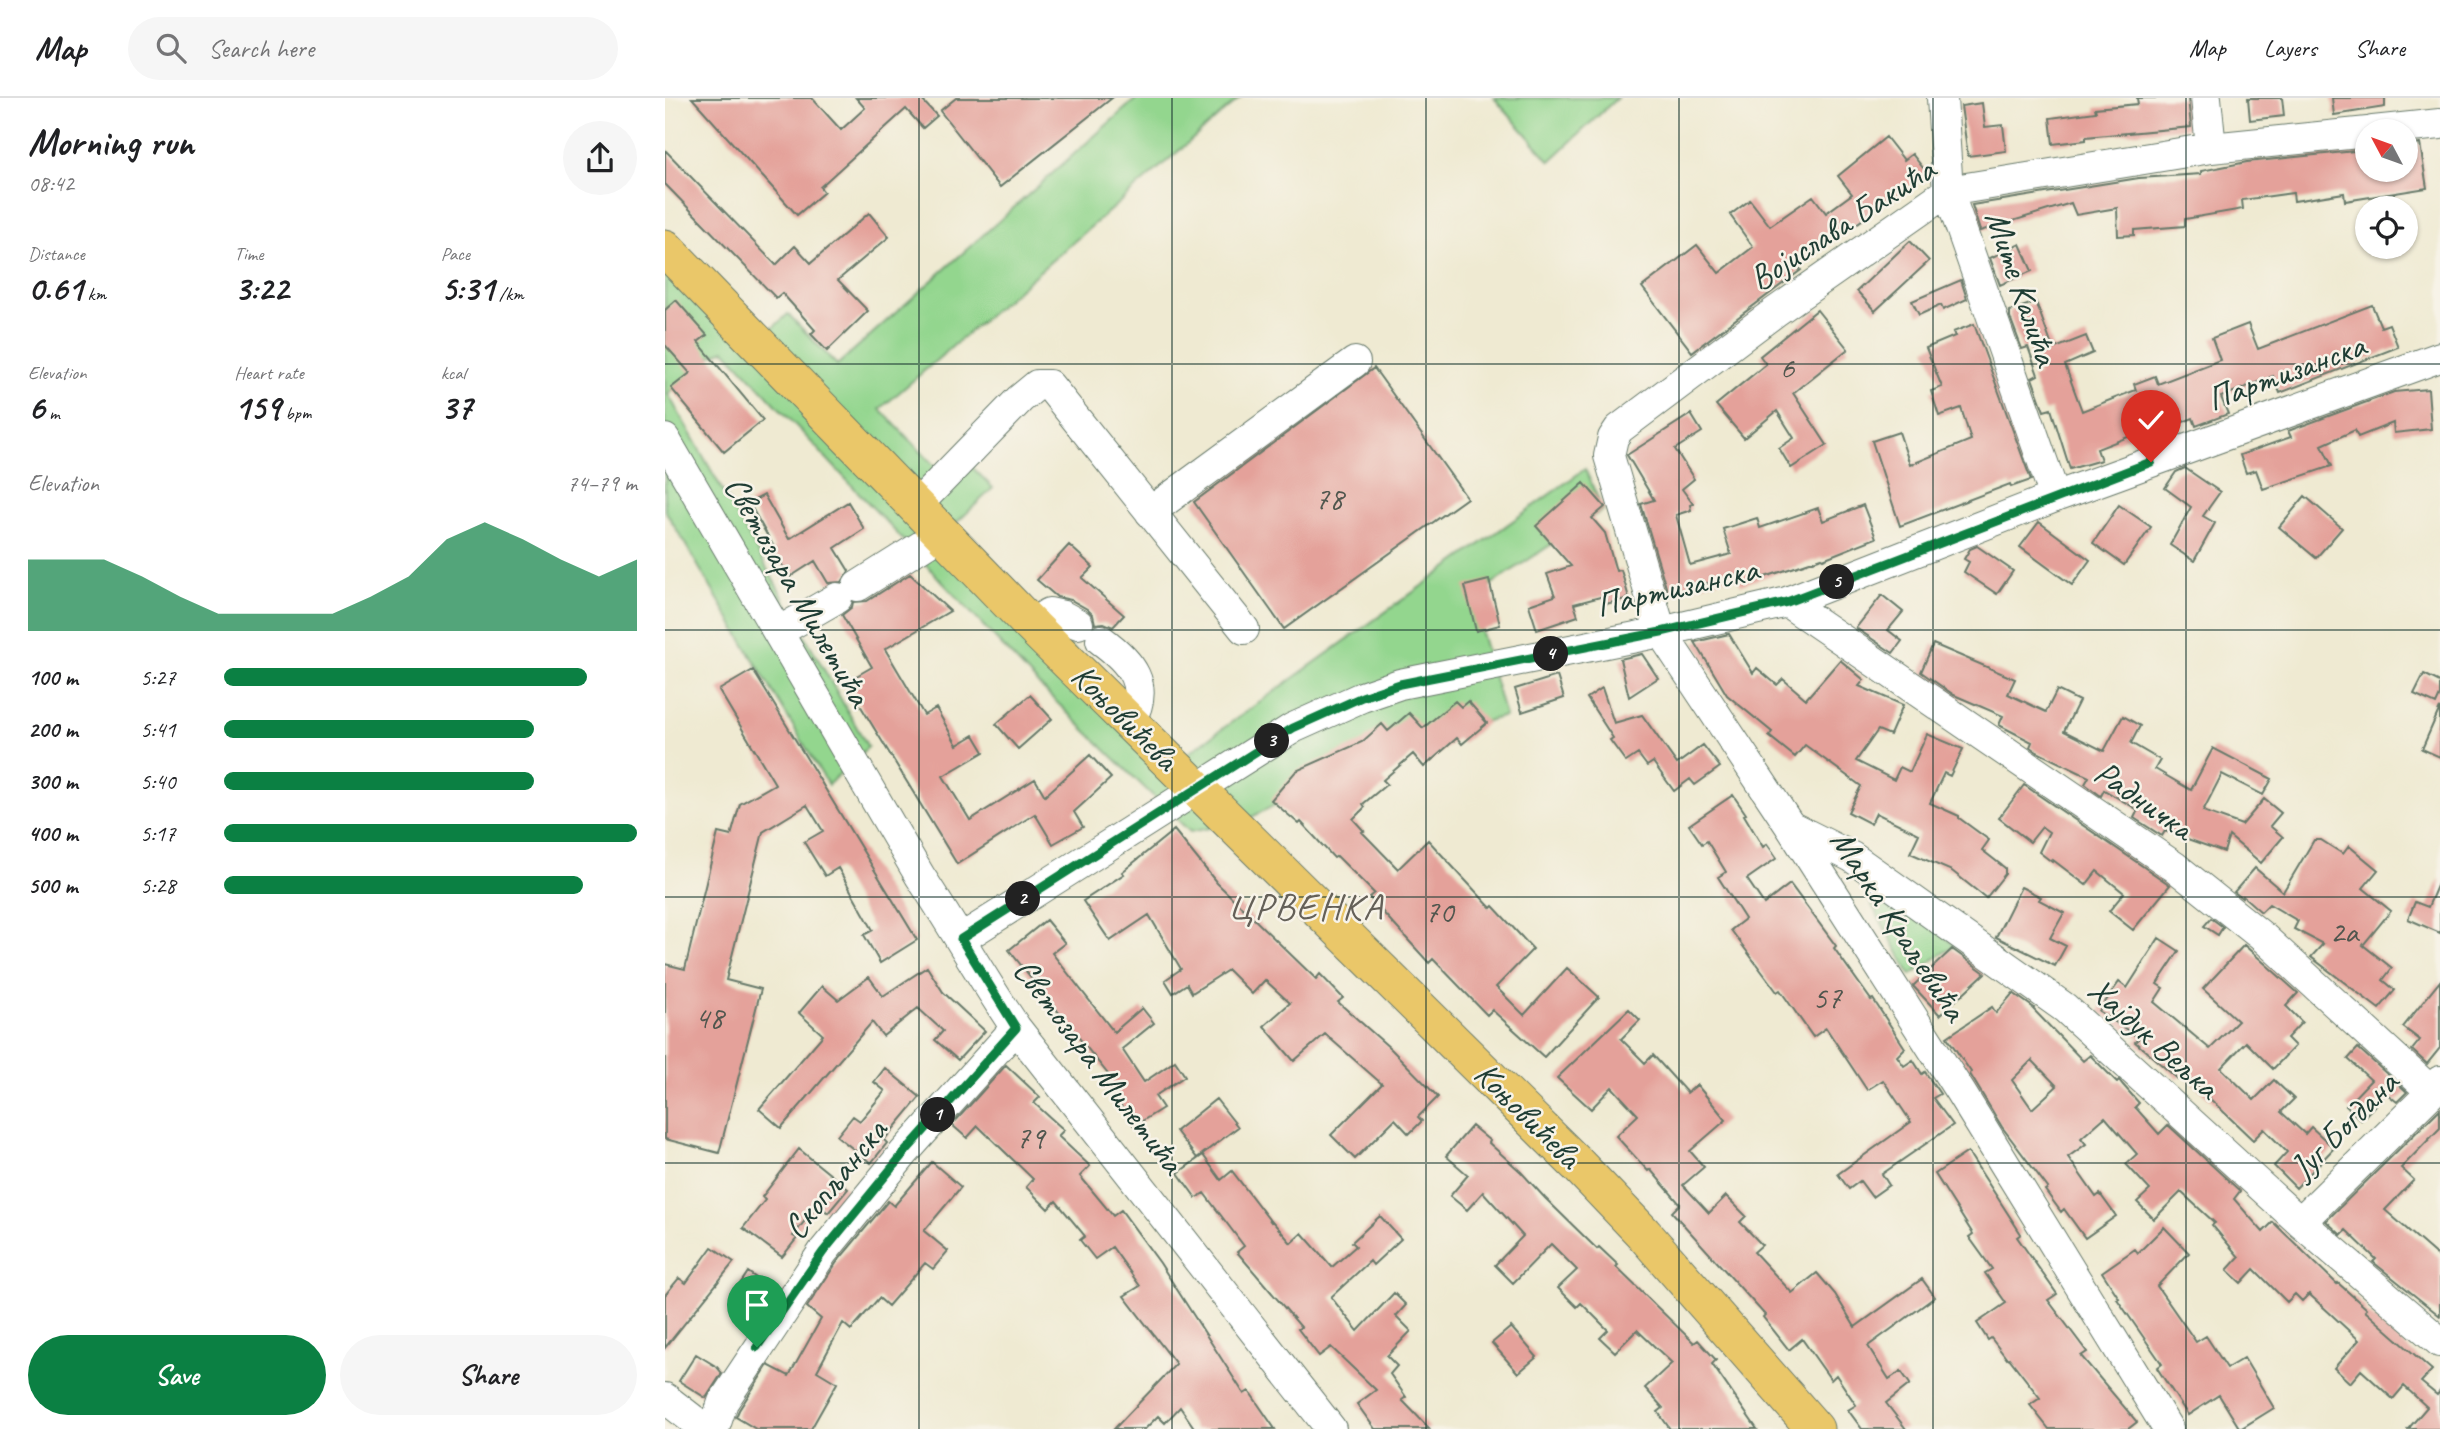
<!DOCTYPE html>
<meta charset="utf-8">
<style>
body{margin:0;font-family:Caveat,sans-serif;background:#f6f6f6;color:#202124;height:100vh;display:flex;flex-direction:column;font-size:26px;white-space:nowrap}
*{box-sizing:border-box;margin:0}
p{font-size:23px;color:#757577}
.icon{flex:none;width:38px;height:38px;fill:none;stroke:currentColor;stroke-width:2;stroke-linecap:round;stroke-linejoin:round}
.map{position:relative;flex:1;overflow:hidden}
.panel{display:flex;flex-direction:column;background:#fff;width:665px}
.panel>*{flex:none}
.needle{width:46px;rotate:311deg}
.buttons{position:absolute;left:1690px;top:21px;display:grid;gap:14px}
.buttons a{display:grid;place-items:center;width:63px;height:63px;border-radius:50%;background:#fff;box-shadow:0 2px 5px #0004;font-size:35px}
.pin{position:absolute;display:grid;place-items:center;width:60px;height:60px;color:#fff;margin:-72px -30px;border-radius:50% 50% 50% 0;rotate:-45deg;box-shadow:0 0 7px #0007}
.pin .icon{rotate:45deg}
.km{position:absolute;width:35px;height:35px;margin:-18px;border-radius:50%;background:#222;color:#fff;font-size:19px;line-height:35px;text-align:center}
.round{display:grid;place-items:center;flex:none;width:74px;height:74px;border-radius:37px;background:#f6f6f6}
.headline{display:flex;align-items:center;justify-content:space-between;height:119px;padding:0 28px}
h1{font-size:38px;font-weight:700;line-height:52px}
.figures{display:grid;grid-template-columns:repeat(3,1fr);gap:10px;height:119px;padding:7px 28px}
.figures div{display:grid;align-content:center}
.figures b{font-size:35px;font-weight:700}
.figures small{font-size:19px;font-weight:400}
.figures p{font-size:19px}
.chart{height:196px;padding:14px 28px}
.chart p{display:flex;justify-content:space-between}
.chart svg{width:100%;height:126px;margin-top:7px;fill:#0b8043;opacity:.7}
.action{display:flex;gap:14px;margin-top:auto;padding:14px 28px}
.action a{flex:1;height:80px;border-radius:42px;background:#0b8043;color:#fff;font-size:28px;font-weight:700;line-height:80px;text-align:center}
.action a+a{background:#f6f6f6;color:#202124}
ul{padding:0 28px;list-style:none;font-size:23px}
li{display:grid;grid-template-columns:112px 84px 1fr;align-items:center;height:52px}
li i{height:18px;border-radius:9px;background:#0b8043}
header{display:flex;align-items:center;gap:42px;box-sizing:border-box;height:98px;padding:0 35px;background:#fff;border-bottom:2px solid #e0e0e0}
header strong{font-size:33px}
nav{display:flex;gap:38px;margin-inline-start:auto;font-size:24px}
.search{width:490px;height:63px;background:#f6f6f6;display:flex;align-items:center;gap:18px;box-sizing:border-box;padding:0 24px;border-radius:38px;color:#757577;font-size:26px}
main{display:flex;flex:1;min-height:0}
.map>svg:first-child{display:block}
.green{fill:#93d68e;stroke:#598a61;stroke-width:2}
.building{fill:#e4a19a;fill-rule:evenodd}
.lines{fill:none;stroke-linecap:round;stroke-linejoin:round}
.minor-casing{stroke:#687a6b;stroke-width:32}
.major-casing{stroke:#687a6b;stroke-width:39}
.minor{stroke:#fff;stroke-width:30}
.major{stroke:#eac769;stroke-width:37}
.route-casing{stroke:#fff;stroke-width:14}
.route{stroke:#0b8043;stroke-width:9}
.grid{fill:none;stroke:#1f3d34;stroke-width:2;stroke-opacity:0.55}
.labels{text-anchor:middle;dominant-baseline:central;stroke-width:5;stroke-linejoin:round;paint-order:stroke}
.number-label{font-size:32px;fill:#50564e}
.street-label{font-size:35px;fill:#1f3d34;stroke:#f7f3e8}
.quarter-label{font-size:38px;letter-spacing:2px;fill:#646058;stroke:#f7f3e8}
</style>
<header>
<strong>Map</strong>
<div class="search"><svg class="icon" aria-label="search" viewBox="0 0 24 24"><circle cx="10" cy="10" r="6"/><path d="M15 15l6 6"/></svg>Search here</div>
<nav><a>Map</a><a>Layers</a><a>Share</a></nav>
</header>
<main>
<section class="panel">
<div class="headline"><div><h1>Morning run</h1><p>08:42</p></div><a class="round"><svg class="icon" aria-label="share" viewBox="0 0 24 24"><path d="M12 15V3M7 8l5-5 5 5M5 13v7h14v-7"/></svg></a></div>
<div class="figures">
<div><p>Distance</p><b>0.61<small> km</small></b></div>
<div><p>Time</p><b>3:22</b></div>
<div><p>Pace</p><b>5:31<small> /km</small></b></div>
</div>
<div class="figures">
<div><p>Elevation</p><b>6<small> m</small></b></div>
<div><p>Heart rate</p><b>159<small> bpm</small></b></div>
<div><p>kcal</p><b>37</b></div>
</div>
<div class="chart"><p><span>Elevation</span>74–79 m</p>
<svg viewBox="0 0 160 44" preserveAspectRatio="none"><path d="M0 44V19L10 19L20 19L30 25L40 32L50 38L60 38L70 38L80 38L90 32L100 25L110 12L120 6L130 12L140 19L150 25L160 19V44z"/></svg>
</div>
<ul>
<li><b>100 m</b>5:27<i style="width:88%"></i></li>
<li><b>200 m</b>5:41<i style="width:75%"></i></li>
<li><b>300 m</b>5:40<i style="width:75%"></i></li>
<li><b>400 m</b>5:17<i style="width:100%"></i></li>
<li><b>500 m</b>5:28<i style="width:87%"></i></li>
</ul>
<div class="action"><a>Save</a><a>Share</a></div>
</section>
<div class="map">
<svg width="1775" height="1331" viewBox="0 0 1775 1331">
<rect width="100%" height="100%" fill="#f7f3e8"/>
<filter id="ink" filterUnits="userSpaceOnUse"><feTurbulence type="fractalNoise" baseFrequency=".0143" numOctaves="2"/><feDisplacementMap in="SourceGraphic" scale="14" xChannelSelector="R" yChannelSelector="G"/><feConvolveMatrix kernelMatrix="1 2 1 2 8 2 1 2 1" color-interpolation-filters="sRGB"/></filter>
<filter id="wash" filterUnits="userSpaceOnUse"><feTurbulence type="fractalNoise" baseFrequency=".00686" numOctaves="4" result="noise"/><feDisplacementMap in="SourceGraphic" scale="28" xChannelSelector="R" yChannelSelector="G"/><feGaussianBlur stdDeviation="1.57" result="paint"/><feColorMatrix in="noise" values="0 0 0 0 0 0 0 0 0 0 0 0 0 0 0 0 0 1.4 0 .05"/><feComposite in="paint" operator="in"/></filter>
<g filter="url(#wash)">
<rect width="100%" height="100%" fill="#efead2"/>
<path class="green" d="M472,0H575L215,311L285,384L303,365L328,390L285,431L518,659L920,371L938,412L806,500L840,618L714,653L579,723L525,734L373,586L60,252L45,258L3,296L203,649L163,687L0,412V136L102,235L123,216L172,267Z
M829,0H952L885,63Z
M1218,791L1290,847L1246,877L1204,802Z"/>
<g id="blocks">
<path class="building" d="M27,0H147L176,32L200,10L191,0H255L272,18L258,30L241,11L155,89L159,94L132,117Z
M291,0H447L335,89L275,13Z
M1472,0H1523L1526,29L1421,39V42L1388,46L1385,20L1431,14L1430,10L1473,6Z
M1583,0H1617L1619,18L1585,22Z
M1667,0H1720V9L1669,17Z
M1317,5L1320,29L1338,27L1341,53L1303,58L1296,8Z
M1221,39L1239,62L1247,56L1262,75L1133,168L1136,172L1027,254L977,189L1032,147L1054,175L1088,149L1065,117L1085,102L1105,128L1148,98L1161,115L1187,96L1173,78Z
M1755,46L1762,90L1680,103L1679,95L1629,103L1628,95L1577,102L1578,111L1520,121V128L1469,132V137L1453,138L1452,110L1411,117L1406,105L1315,133L1307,107L1474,80L1536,76V73L1582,64L1700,52L1703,72H1741V49Z
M0,52L111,167L130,148L146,165L204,115L224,139L173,182L203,213L162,253L146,236L150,232L117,195L111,200L0,86Z
M1245,143L1264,163L1210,213L1192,193Z
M1355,146L1367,173L1335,187L1325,160Z
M1296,182L1302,201L1278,212L1276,207L1254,217L1247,203Z
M11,202L42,237L33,244L98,322L59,354L6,290L25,275L0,247V212Z
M1371,204L1388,251L1421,238L1428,255L1400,267L1417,313L1471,292L1469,286L1490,278L1493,286L1555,262L1547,240L1583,226L1593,251L1707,207L1716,229L1724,226L1733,249L1615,295L1608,278L1556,299L1563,316L1531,328L1528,320L1488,336L1486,330L1432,351L1436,362L1405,371L1386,311L1379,313L1367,280L1373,277L1363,249L1357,251L1345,219V213Z
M1152,212L1183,251L1128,295L1162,347L1126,370L1114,350L1129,340L1112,313L1079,340L1051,307L1101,266L1095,258Z
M1309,226L1366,382L1346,389L1345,386L1235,428L1207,343L1234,334L1245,367L1306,342L1296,310L1274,318L1266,293L1277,289L1261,250L1290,238L1288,234Z
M709,270L802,400L619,531L529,404Z
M1763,291L1766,331L1729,335L1728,325L1693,339L1690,332L1657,347L1667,368L1598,391L1591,372L1581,375L1575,357L1626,339L1623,333L1729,294Z
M1026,316L1037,334L1010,351L1029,381L1017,391L1028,406L1025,407L1026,412L1011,417L1025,467L1066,456L1058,431L1092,420L1095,430L1153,410L1158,423L1198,407L1211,440L1158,461L1157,460L1076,487L1072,477L1003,496L976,406L989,402L962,357Z
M1520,370L1555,394L1538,418L1550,425L1529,463L1505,447L1526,409L1500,390L1511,374Z
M919,385L940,409L927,420L940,435L951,473L956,472L964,500L941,506L939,498L909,506L913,518L872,532L864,507L890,498L882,476L906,468L871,428Z
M99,397L124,441L183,404L199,431L170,450L184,473L177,484L163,485L150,463L125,479L107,452L110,451L84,405Z
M1640,398L1677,430L1651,460L1614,429Z
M1454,407L1486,429L1459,467L1428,445Z
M1374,424L1425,462L1407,487L1355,449Z
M404,447L428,469L417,480L459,517L448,529L439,525L430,526L428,517L422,511L406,502L392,499L372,482Z
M1312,448L1348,473L1332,496L1299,474L1304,464L1299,461L1305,451Z
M245,476L285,513L220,551L259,617L271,610L292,647L309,637L319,654L278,678L305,722L370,681L380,698L425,657L446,680L409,714L418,729L388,746L370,716L292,766L181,584L207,569L177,517L187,509L188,504L202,503Z
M824,482L835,527L811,533L800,488Z
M1217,497L1238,514L1223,532L1237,543L1228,555L1191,530Z
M1064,536L1088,575L1092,570L1112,587L1118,581L1141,601L1175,562L1199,582L1194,588L1238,607L1225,637L1213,632L1191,663L1229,682L1235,669L1245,674L1262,636L1298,651L1285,678L1279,675L1265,705L1294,718V720L1324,742L1317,752L1340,770V776L1321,800L1287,773L1245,755L1254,736L1211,715L1206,726L1183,714L1196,688L1140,647L1130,659L1104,638L1107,634L1062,597L1030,544Z
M1268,546L1350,581L1343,596L1381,614L1392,592L1414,603L1399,633L1439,653L1458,618L1475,628L1466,645L1495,662L1490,671L1526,692L1548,650L1607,681L1598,697L1557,676L1538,713L1577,727L1599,701L1616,715L1605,728L1618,739L1596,765L1564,738L1559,754L1500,733L1497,738L1469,720L1473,712L1439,692L1436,698L1420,686L1424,679L1372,654L1365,649L1367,644L1334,627L1338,618L1289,597L1256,574Z
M977,556L993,580L964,599L955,561Z
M88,572L252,842L215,865L199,837L208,832L173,770L160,778L139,744L158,733L142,707L98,734L61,882L96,891L54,1055L0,1041V866L20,871L53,735L66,738L75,706L110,686L54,592Z
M1759,576L1775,584V597L1771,606L1749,596Z
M892,578L899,600L857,614L850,591Z
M937,590L949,625L977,617L1012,666L1038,647L1055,669L1030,687L1025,681L1009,693L988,664L982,668L973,656L961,664L945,642L948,640L922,600Z
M365,597L387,621L353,651L331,626Z
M790,603L796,609L803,603L822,625L797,646L792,640L759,669L748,656L718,682L722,686L698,706L700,709L688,721L699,733L697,734L733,771L763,742L826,810L828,808L868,851L831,889L859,917L902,870L934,899L879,959L827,912L822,917L768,861L764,865L704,799L709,795L672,758L669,760L636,724L634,726L606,702L631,673L697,644L717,626L723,633L744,615L758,630Z
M1775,610V659L1757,651Z
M1359,687L1505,787L1468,832L1444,813L1459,795L1432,773L1421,787L1388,762L1387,764L1374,754L1384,734L1377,729L1365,744L1334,720Z
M1068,697L1081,716L1079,717L1098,749L1102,746L1112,760L1082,781L1099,806L1125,786L1171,848L1169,850L1206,902L1208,901L1240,950L1232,958L1239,968L1248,962L1257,976L1260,974L1275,996L1268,1000L1288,1027L1217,1076L1224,1087L1207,1099L1195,1083L1184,1091L1173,1076L1246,1024L1218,982L1202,992L1161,930L1148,939L1115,892L1112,894L1066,832L1080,821L1053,779L1061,774L1042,743L1037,746L1024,727Z
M509,732L552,785L651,881L655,876L678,900L673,904L726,951L773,999L753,1019L757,1023L744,1036L730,1021L690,1061L666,1037L717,986L660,936L629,963L599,928L625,905L600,882L587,896L563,872L527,895L522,886L508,895L500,882L516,871L484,817L445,843L418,803L459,776L457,774Z
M1649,742H1656L1678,756L1684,748L1713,772L1698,790L1726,813L1698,847L1727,870L1718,882L1730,892L1714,911L1646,859L1658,846L1629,831L1633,823L1604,806L1596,814L1578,798L1577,800L1569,794L1590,770L1618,794Z
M1775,781V835L1743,821L1750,804L1763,809Z
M1356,789L1376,799L1374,802L1399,815L1385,840L1401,848L1390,868L1331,839Z
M1546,820L1558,829L1553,837L1539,828Z
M381,822L400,845L387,855L449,934L477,910L489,925L457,951L479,984L510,963L520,978L490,998L498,1010L469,1028L440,984L446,980L344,852Z
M1494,840L1514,853L1492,886L1498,890L1489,904L1545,951L1573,923L1538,891L1579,847L1633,895L1621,908L1637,924L1622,940L1630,948L1608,971L1581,944L1556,970L1589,1002L1609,982L1629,1001L1616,1014L1640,1036L1646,1029L1669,1050L1631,1090L1609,1068L1622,1054L1599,1031L1588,1042L1518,975L1513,981L1470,944L1474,940L1434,913L1454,884L1462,890Z
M1287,851L1320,875L1275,917L1248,888Z
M262,869L278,894L320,933L293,962L270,942L278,933L253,910L218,938L207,924L116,1030L94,1011L158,937L134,915L157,888L173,902L204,879L218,898Z
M1775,883V950L1762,966L1747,952L1755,942L1738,929Z
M1348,895L1369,910L1368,911L1418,963L1425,957L1452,984L1454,982L1458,987L1474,1005L1470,1009L1494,1036L1503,1027L1575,1093L1569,1101L1598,1134L1608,1124L1672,1186L1673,1185L1702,1211L1700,1213L1767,1272L1756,1284L1772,1297L1775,1293V1331H1743L1762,1309L1739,1288L1728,1301L1696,1272L1685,1285L1669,1270L1694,1242L1644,1196L1637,1203L1630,1196L1622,1204L1589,1171L1576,1185L1562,1172L1574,1159L1547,1127L1550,1125L1516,1094L1489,1121L1472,1104L1485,1092L1461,1066L1472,1056L1440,1019L1416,1040L1421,1046L1403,1059L1431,1099L1435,1096L1451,1118L1420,1140L1399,1111L1396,1114L1380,1092L1383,1090L1337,1029L1305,976L1306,974L1282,939L1327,909L1331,915ZM1367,962L1392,988L1367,1011L1347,982Z
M964,911L975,922L956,941L980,965L988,957L1022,995L1032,987L1061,1022L1025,1053L1039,1069L1018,1087L1044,1115L1061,1098L1081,1118L1075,1124L1097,1147L1089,1154L1127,1195L1152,1175L1170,1196L1190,1229L1257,1181L1270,1199L1203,1248L1224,1281L1236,1273L1245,1286L1221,1305L1241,1331H1197L1183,1312L1191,1307L1171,1277L1166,1282L1137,1241L1124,1252L1098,1219L1100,1217L1007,1114L1015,1106L985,1071L983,1073L951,1038L973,1017L947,989L926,1011L892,980Z
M1693,950L1742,994L1732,1004L1721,995L1696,1022L1681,1008L1706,982L1683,961Z
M341,967L375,999L369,1005L399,1032L393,1038L425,1068L415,1078L448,1118L456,1112L495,1165L579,1296L584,1293L610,1331H530L515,1309L500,1325L493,1318L480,1331H449L511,1266L459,1198L475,1188L447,1149L430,1161L415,1142L420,1138L391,1103L383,1111L361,1089L368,1081L313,1028L302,1040L287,1027Z
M220,970L255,999L219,1042L222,1045L206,1065L172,1038L188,1018L195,1023L220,993L209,984Z
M551,1001L573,1029L532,1060L511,1033Z
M1775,1011V1030L1736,1070L1749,1082L1720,1112L1775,1160V1218L1708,1164L1711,1161L1681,1132L1676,1137L1661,1123Z
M807,1028L825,1043L824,1045L856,1074L880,1100L932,1151L934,1149L953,1167L951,1169L1029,1245L1033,1242L1051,1262L1047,1266L1092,1331H1005L993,1314L998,1310L980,1290L1007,1265L972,1232L950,1254L935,1240L943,1232L916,1205L912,1209L893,1190L912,1172L886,1146L848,1185L830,1167L858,1138L818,1094L802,1112L785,1098L803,1077L781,1058Z
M134,1051L183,1091L163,1115L153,1106L128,1138L132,1140L117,1159L78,1130L100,1102L97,1099Z
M1303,1054L1356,1136L1352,1139L1392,1196L1383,1202L1422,1254L1416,1258L1472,1324L1463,1331H1384L1365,1307L1375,1300L1344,1260L1342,1261L1326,1240L1323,1242L1312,1225L1341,1205L1320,1175L1327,1171L1304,1139L1308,1136L1270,1076Z
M538,1057L556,1082L567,1073L606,1124L607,1123L626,1145L637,1135L667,1169L691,1148L687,1144L715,1118L736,1141L708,1167L705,1163L666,1199L693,1233L729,1195L741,1207L731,1218L746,1233L722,1258L732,1268L725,1276L741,1299L737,1302L765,1331H710L692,1306L711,1292L666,1249L654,1258L633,1231L636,1229L572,1154L579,1148L539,1095L531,1100L513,1075Z
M267,1064L296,1089L259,1133L283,1153L268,1171L260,1165L223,1208L214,1200L186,1232L178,1225L152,1273L172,1285L146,1331H91L71,1319L74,1312L103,1267L124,1278L156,1221L142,1209L172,1164L223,1103L229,1108Z
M1499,1129L1524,1155L1492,1188L1531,1244L1541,1238L1562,1270L1579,1260L1609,1310L1575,1331L1554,1297L1523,1317L1492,1270L1497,1266L1452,1201L1454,1200L1437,1174L1470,1151L1473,1155Z
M47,1149L69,1164L0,1250V1197L14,1180L21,1185Z
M83,1174L106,1191L87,1219L64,1203Z
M846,1229L872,1259L853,1275L827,1245Z
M31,1256L52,1269L57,1275L41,1300L14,1283Z"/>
</g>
</g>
<g filter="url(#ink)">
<use href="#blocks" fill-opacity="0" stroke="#687a6b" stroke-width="2"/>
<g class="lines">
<defs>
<path id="minor" d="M1277,0L1283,93L1390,399
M1541,0L1546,50
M1708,33L1775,26
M0,341L255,778C288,828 317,880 351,930L666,1331
M251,408L355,301L372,287H384L579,531
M485,414L690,264
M193,488L277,435
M1122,504L1510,769L1599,840L1767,994
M366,527L384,515L398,518L413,526
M113,534L172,500
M436,542C466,564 486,587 465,623
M1125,728L1187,759L1400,910L1635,1124L1775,1244
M296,841L628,630L697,599L735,586L996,534L1122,504L1390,399L1775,259
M1635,1124L1767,994L1775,983
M0,1300L40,1331
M49,1331L58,1304L158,1154L239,1055L351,930
M1503,1331L1296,995L1125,728L996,534L944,358L948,340L954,331L1110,214L1283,93L1546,50L1703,34"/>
<path id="major" d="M0,150L366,527L912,1066L978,1135L1150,1331"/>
</defs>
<use href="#minor" class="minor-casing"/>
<use href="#major" class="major-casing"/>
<use href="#minor" class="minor"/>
<use href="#major" class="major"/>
</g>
</g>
<g class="lines" filter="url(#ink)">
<defs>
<path id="route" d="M92,1249L158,1154L239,1055L351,930L296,841L628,630L697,599L735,586L996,534L1122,504L1486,364"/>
</defs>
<use href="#route" class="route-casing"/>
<use href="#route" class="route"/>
</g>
<path class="grid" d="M254,0V1331M507,0V1331M761,0V1331M1014,0V1331M1268,0V1331M1521,0V1331M0,266H1775M0,532H1775M0,799H1775M0,1065H1775"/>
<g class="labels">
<g class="number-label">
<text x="1122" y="269">6</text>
<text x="664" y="400">78</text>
<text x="774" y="813">70</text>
<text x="1679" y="833">2a</text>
<text x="1162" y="899">57</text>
<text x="44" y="919">48</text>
<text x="365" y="1039">79</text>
</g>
<g class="street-label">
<text transform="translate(1177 126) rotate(-33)">Војислава Бакића</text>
<text transform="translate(1357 190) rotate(71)">Мите Калића</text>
<text transform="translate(1621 274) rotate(-20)">Партизанска</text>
<text transform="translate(1012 489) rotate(-13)">Партизанска</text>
<text transform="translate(133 493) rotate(60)">Светозара Милетића</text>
<text transform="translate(460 619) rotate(45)">Коњовићева</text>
<text transform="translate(1479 702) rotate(35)">Радничка</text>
<text transform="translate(1234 827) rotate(57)">Марка Краљевића</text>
<text transform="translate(1489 940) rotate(42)">Хајдук Вељка</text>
<text transform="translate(434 968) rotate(53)">Светозара Милетића</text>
<text transform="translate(863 1017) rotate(45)">Коњовићева</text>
<text transform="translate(1679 1027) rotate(-45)">Југ Богдана</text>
<text transform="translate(170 1081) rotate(-51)">Скопљанска</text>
</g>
<g class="quarter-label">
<text x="641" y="808">ЦРВЕНКА</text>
</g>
</g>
</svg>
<div class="buttons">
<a><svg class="needle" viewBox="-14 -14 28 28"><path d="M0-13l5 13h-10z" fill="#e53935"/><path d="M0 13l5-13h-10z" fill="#757577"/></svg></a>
<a><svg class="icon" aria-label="locate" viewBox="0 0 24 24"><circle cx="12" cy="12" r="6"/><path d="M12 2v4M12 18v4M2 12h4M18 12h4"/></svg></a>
</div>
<div class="pin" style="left:92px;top:1249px;background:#1e9e55"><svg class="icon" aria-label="arrive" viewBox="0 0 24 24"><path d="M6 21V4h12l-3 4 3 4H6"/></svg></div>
<div class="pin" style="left:1486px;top:364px;background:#d93025"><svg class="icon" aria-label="check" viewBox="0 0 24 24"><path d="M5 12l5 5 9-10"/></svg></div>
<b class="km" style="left:273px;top:1017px">1</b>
<b class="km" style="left:358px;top:801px">2</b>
<b class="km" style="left:607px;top:643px">3</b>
<b class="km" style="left:886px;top:556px">4</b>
<b class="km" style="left:1172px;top:484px">5</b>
</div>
</main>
